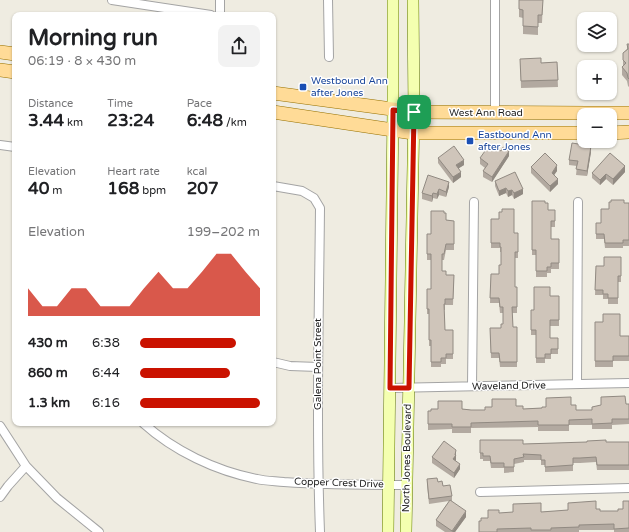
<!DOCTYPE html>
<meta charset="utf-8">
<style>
body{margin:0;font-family:"Varela Round",sans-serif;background:#f2f2f2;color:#202124;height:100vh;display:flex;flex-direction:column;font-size:15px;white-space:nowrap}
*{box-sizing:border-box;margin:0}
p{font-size:13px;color:#757577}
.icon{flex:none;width:22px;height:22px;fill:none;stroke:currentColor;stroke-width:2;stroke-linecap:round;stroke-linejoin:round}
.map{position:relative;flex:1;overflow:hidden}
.drawer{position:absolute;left:12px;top:12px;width:264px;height:414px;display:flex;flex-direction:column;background:#fff;border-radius:8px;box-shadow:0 1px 3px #0004}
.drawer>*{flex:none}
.controls{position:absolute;left:577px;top:12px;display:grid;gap:8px}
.controls a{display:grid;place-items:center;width:40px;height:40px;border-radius:8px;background:#fff;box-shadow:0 1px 3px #0004;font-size:20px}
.pin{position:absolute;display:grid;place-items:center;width:34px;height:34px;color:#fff;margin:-17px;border-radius:8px;box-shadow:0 2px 6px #0006}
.round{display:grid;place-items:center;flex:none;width:42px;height:42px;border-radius:8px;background:#f2f2f2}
.summary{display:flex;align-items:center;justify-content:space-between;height:68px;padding:0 16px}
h1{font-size:22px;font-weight:700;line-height:30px}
.figures{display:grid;grid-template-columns:repeat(3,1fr);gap:6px;height:68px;padding:4px 16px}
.figures div{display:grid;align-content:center}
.figures b{font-size:17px;font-weight:700}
.figures small{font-size:11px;font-weight:400}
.figures p{font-size:11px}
.chart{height:112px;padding:8px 16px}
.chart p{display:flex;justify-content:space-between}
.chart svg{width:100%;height:72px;margin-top:4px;fill:#ca1200;opacity:.7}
ul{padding:0 16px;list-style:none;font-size:13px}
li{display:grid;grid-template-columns:64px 48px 1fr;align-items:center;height:30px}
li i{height:10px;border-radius:5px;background:#ca1200}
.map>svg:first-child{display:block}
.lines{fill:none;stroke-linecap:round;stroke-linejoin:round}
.minor-casing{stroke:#a4a4a4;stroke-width:10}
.secondary-casing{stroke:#607800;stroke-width:12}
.primary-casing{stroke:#967100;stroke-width:14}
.minor{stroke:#fff;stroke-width:8}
.secondary{stroke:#f4ffb0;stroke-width:11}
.primary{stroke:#ffdb97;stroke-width:13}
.wall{fill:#b2a9a0}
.shaded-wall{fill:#918a82}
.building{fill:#cfc5ba;stroke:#918a82}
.route-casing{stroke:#fff;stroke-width:8}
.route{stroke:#ca1200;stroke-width:5}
.transit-dot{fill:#1a4fb4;stroke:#fff;stroke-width:1.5}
.labels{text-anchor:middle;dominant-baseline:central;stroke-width:3;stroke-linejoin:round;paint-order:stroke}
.transit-label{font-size:10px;fill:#164399;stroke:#fff;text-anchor:start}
.street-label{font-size:10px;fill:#1d1d1d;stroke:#fff}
</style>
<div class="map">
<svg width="629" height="532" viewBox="0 0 629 532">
<rect width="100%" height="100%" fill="#efece1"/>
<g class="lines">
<defs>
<path id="minor" d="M112,0L211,15
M328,0L329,57
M220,15V0
M495,113V0
M0,145L15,147
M273,186L302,191L314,198L320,208C319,316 316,424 320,532
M273,362L290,366L318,367
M577,384L578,202
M472,386L474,202
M390,388L629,383
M143,423C174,451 216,471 257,479C265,481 275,481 284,482C324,485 365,485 406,485
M0,426L26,466L57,498L99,532
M480,492L629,488
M0,497L8,486L26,466"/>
<path id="secondary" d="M388,532L393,110V0
M406,532L414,112L413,0"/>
<path id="primary" d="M0,52L15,54
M0,70L15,72
M273,93L414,112L587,113H629
M273,112L413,133H584
M610,133L629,132"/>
</defs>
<use href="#minor" class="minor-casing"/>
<use href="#secondary" class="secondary-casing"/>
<use href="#primary" class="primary-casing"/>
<use href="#minor" class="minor"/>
<use href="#secondary" class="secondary"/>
<use href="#primary" class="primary"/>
</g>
<path class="wall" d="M519,0H543L542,23H538V35L523,34V18L519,17Z
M627,44H629V87L628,86L627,81L622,75V67L623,66V53L627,49Z
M520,59L541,63L557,62L558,87L521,88Z
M591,152L587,176L576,175L577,166L569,165V160Z
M509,156L492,182L483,177V171L485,168L480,164V158Z
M438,158L464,165L459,168L461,177L453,183L438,163Z
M531,167L557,171L554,175L558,184L550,192L531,173Z
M625,172L613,185L606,179L600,185L592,178V173Z
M495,181L523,194L514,199L512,195L508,197L506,193L499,196L495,186Z
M449,187L446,197L439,195L437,199L433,198L432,202L422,199V193Z
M532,201L545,203L548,210H555V227H551V239H559V269H551V273H547V277H536V255H532Z
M624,203H629V246H623V248H605L604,239H596V223H601L609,209Z
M444,213L446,220L454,221V250H446L444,260H442V271L446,275H454L453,305H445V310H444L445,330H453V359H446V364H441V367H431V346H429V314H427V309L431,289V260H427V234H431Z
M491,219L514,233H518V258H515V287H517V313H512L513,327H517V367H500L499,358H491L490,328H501L503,324V313H500L499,303H490L491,274H499L501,265V252H500V248H491Z
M621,257V282H618V304H608V299H603V295H595L596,266H604Z
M550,296H559V326H550V338H558V354H551V359H545V363H536V335H531V310H534Z
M595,322L620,336H629V361H613V367H595Z
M626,404H629V424L612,425V429H592V425H569V431H538V427L471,428V433H452V429L428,430V411L462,409L471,410H485L516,406L523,409L542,408L571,405L576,410H592Z
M480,440L523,444L629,442V470H597L596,462L580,463H573V471L545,472V465H541V460H524V462L514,464V472L504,473V468H491L490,461H483V459H480Z
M456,455V461L460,469L454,478L432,463V457Z
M427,479L438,482L443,486L452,496V501H451L466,517L455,532H445L436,526V520L449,501L429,504L427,485Z
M629,501V532H614V530H579V532H479L481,521L499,513L541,512L596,509L600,511H618L623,509Z"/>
<path class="shaded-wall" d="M591,146V152L587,176V171Z
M509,151V156L492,182V177Z
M464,160V165L456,170V165Z
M557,165V171L552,178V173Z
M625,166V172L613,185V179Z
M461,172V177L453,183V177Z
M606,174V179L600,185V180Z
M558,179V184L550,192V186Z
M449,182V187L446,197V192Z
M506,188V193L499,196V191Z
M439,189V195L437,199V194Z
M523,189V194L514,199V193Z
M512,190V195L508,197V191Z
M433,193V198L432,202V196Z
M456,450V461L453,465V459Z
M460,464V469L454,478V473Z
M466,511V517L455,532H452Z"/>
<path class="building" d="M519,0H543L542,15H538V27L523,26V10L519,9Z
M627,44H629V79L628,78L627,73L622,67L626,63L623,60V53L628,49Z
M541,58V63L557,62L558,80L521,81L520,59Z
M572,143L591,146L587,171L576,169L578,161L569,160Z
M490,144L501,151L503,147L509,151L492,177L483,171L488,164L480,158Z
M454,146L464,160L456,165L461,172L453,177L438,158Z
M545,153L557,165L552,173L558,179L550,186L531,167Z
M610,153L625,166L613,179L606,174L600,180L592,173Z
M515,172L523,189L514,193L512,190L508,191L506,188L499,191L495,181Z
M428,175L449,182L446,192L439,189L437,194L433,193L432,196L422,193Z
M611,200H624V203H629V240H623V243H605L604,234H596V223H601V209H609V202H611Z
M532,201H545V203H548V210H555V221H551V239H559V263H551V267H547V271H536V250H532Z
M502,209H514V233H518V252H515V287H517V307H512L513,327H517V362H500L499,353H491L490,328H501V324H503V307H500L499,298H490L491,274H499V265H501V247H500V243H491V219H499V212H502Z
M431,211H444V213H446V220L454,221V244H446L444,254H442V271H446V275H454L453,299H445V304H444L445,330H453V354H446V358H441V362H431V340H429V309H427V289H431V254H427V234H431Z
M604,257H621V276H618V298H608V294H603V290H595L596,266H604Z
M534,287H550V296H559V320H550V338H558V349H551V354H545V358H536V330H531V310H534Z
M603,314H620V336H629V356H613V361H595V322H603Z
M625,396L626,404H629V419H612V423L592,424V419L569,420V425H538V421L471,423V427H452V424H428V411H431V409H438V401H462V409L471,410H485V407H492V399H516V406H523V409L542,408V407H546V398L571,397V405H576V410H592V407L601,405V397Z
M480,440H523V444L587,442V441L606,440V442H629V465H597L596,457L580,458H573V465L545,467V460H541V455L523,454L524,457L514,459V467H504V463H491L490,456H483V453H480Z
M444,441L456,450L455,455H456L453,459L460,464L454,473L432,457Z
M437,478L438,482L442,481L443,486L450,485L452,496L429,499L427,479Z
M450,500L466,511L452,531L436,520Z
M596,501V509H600V511H618V509H623V501H629V528L614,529V524L579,525V527L551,528V530H531V528L497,529V532H479V521H481V518H488V510H499V513L513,512V504L541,503V512L568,510V503Z"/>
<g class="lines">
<defs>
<path id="route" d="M393,110L414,112L409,388H390Z"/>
</defs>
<use href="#route" class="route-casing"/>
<use href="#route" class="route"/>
</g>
<g class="transit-dot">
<rect x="299" y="83" width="8" height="8" rx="2"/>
<rect x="466" y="137" width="8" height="8" rx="2"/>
</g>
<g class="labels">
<g class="transit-label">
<text x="311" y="81">Westbound Ann<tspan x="311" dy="12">after Jones</tspan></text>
<text x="478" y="135">Eastbound Ann<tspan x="478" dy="12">after Jones</tspan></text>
</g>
<g class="street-label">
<text x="486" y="113">West Ann Road</text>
<text transform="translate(318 364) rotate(-90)">Galena Point Street</text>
<text transform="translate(509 386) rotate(-1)">Waveland Drive</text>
<text transform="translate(407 458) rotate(-89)">North Jones Boulevard</text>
<text transform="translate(339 483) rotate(2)">Copper Crest Drive</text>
</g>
</g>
</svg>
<div class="controls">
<a><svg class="icon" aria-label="layers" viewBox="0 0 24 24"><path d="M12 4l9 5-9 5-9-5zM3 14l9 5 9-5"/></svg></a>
<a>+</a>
<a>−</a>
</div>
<div class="pin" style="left:414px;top:112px;background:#1e9e55"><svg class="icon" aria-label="arrive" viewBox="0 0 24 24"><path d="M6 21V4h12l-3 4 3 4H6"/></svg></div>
<section class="drawer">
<div class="summary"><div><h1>Morning run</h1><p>06:19 · 8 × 430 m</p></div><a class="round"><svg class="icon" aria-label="share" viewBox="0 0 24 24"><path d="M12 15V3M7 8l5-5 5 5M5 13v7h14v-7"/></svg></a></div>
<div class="figures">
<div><p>Distance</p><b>3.44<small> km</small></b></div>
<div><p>Time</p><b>23:24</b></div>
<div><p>Pace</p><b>6:48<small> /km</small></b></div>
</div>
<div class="figures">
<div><p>Elevation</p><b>40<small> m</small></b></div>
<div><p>Heart rate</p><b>168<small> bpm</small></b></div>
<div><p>kcal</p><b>207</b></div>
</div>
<div class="chart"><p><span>Elevation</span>199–202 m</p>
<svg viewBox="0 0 160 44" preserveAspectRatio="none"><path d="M0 44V27L10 38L20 38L30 27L40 27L50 38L60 38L70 38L80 27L90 17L100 27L110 27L120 17L130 6L140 6L150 17L160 27V44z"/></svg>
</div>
<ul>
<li><b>430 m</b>6:38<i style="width:80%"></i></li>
<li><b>860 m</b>6:44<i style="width:75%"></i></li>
<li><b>1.3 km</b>6:16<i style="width:100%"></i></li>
</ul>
</section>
</div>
